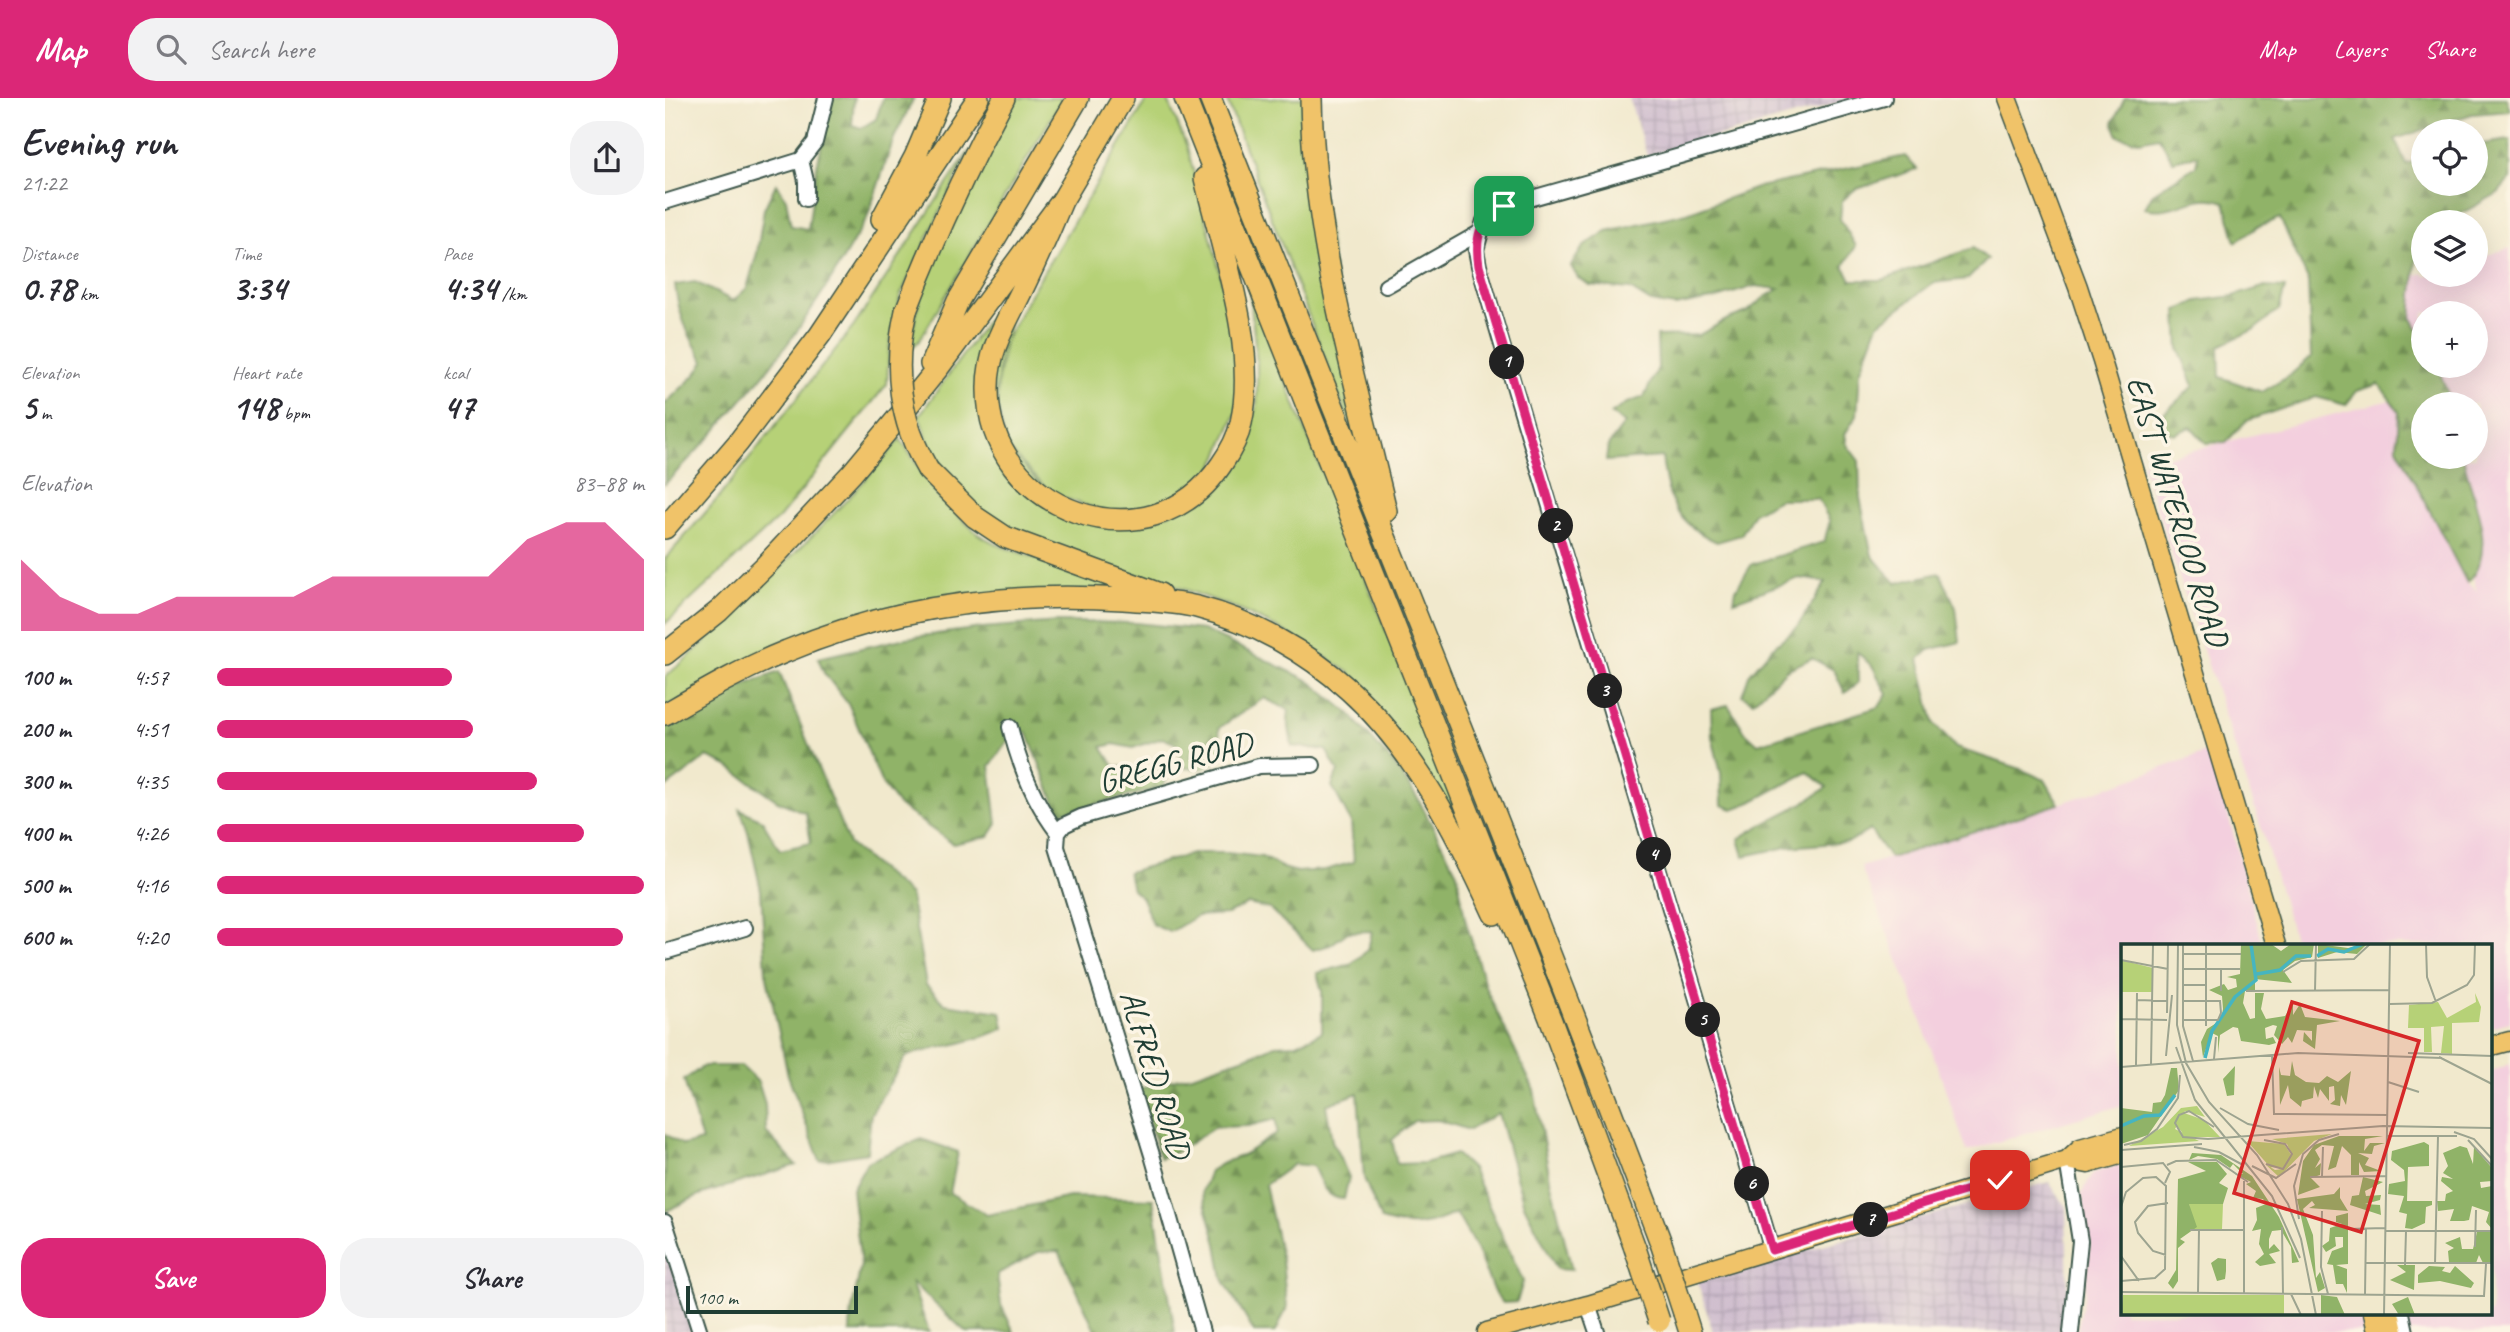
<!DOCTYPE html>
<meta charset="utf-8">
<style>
body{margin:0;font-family:Caveat,sans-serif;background:#f2f2f3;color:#2b2b33;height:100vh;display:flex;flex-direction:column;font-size:26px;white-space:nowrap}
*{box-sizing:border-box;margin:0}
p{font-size:23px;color:#7c7c81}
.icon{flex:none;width:38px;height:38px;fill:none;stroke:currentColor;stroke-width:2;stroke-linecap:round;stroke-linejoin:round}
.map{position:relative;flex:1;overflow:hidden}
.side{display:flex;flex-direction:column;background:#fff;width:665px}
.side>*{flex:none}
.fabs{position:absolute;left:1746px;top:21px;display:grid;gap:14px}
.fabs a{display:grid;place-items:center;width:77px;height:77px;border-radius:50%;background:#fff;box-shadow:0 7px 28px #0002;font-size:35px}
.scale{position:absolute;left:21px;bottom:18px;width:172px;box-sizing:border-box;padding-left:7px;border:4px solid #1f3d34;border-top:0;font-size:19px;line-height:24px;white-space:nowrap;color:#1f3d34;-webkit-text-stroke:5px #fcf5e5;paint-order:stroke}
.pin{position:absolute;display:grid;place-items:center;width:60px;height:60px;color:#fff;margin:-30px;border-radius:14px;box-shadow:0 4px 10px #0006}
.km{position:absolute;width:35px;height:35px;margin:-18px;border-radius:50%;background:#222;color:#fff;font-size:19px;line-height:35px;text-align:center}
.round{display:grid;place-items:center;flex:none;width:74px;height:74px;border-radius:28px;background:#f2f2f3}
.headline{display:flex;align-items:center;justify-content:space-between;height:119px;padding:0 21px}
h1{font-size:38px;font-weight:600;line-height:52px}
.figures{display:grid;grid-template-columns:repeat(3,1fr);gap:10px;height:119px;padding:7px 21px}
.figures div{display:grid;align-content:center}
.figures b{font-size:35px;font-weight:600}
.figures small{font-size:19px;font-weight:400}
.figures p{font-size:19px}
.chart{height:196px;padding:14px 21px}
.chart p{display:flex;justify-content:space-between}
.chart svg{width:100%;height:126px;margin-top:7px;fill:#db2777;opacity:.7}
.button{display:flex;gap:14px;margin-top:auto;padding:14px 21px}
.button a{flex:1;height:80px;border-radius:28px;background:#db2777;color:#fff;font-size:28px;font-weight:600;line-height:80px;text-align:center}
.button a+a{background:#f2f2f3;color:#2b2b33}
ul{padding:0 21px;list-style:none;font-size:23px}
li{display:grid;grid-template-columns:112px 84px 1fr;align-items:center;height:52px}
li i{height:18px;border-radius:9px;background:#db2777}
header{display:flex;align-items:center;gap:42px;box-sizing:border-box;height:98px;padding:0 35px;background:#db2777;color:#fff}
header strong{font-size:33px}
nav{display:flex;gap:38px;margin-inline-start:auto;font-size:24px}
.search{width:490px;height:63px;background:#f2f2f3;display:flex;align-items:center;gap:18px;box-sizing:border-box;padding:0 24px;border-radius:28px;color:#7c7c81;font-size:26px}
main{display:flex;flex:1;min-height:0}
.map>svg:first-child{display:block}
.built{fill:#f3cfde;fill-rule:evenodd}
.industrial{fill:url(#industrial-grid)}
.green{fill:#b6d177;stroke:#6a8756;stroke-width:2}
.forest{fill:url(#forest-firs);stroke:#58784e;stroke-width:2}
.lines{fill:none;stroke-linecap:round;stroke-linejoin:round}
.minor-casing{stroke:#3e574b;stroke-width:18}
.major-casing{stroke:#3e574b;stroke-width:21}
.highway-casing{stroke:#3e574b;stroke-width:24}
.minor{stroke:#fff;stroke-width:14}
.major{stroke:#f0c369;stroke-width:18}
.highway{stroke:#f0c369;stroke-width:21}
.highway-bridge-casing{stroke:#3e574b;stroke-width:24;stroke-linecap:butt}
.highway-bridge{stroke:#f0c369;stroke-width:21}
.route-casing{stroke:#fff;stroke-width:14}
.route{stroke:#db2777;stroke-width:9}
.labels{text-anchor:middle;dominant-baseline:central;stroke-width:7;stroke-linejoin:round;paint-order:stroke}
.street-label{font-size:33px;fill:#1f3d34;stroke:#fcf5e5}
.inset-river{fill:none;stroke:#46b5c0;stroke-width:3.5}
.inset-road{fill:none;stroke:#9da490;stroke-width:2}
.view{fill:#d62828;fill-opacity:0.15;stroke:#d62828;stroke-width:3.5}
.inset-edge{fill:none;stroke:#1f3d34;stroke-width:3.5}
</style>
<header>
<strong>Map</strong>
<div class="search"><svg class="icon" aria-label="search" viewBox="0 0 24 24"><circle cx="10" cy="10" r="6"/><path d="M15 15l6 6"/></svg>Search here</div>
<nav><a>Map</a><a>Layers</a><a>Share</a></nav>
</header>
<main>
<section class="side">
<div class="headline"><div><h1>Evening run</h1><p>21:22</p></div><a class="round"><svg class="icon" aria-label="share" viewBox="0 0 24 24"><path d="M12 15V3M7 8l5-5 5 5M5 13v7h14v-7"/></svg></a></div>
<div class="figures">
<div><p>Distance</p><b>0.78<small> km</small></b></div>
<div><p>Time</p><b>3:34</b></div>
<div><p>Pace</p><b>4:34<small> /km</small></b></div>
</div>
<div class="figures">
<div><p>Elevation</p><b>5<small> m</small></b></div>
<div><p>Heart rate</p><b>148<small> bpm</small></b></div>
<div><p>kcal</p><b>47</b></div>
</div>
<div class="chart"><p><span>Elevation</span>83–88 m</p>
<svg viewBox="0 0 160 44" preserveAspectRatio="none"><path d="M0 44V19L10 32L20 38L30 38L40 32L50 32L60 32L70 32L80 25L90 25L100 25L110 25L120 25L130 12L140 6L150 6L160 19V44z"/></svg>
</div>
<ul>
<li><b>100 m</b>4:57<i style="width:55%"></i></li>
<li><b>200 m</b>4:51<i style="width:60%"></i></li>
<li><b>300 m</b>4:35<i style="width:75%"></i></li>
<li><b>400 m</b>4:26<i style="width:86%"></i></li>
<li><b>500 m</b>4:16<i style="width:100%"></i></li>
<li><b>600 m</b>4:20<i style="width:95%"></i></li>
</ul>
<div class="button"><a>Save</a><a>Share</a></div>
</section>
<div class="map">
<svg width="1845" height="1234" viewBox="0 0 1845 1234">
<defs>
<pattern id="industrial-grid" width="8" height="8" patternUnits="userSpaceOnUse" patternTransform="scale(1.75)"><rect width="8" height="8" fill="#cfbdce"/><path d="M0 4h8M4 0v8" fill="none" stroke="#b1a3b2"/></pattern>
<pattern id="forest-firs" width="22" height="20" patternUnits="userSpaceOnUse" patternTransform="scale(1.75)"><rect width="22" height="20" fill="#90b368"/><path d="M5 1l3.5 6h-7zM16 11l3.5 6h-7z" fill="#759356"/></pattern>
</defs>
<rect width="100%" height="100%" fill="#fcf5e5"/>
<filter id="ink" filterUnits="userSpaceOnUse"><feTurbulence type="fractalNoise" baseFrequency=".0143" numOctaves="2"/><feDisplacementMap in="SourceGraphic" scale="14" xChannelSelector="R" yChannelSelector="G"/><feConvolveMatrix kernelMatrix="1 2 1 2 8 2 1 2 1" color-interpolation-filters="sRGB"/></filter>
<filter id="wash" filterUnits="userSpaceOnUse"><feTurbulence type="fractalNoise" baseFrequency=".00686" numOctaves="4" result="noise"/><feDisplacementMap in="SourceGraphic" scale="28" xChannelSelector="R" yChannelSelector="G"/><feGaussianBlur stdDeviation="1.57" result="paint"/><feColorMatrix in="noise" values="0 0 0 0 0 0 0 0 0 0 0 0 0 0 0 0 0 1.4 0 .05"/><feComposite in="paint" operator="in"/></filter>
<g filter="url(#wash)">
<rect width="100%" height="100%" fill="#f1e9cd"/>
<path class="built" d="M1845,150V924L1826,929V847H1631L1595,726L1477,365L1726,302L1734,314L1732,349L1802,485L1812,493L1771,359H1811V306H1759L1716,187L1759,175V177H1811V160ZM1759,215H1811V268H1759Z
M1546,653L1598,847H1458V1007L1302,1053L1249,902L1196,769L1394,706Z
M1845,966V1234H1743L1739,1215H1826V974Z
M1458,1066V1215H1700L1704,1234H1412L1420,1195L1425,1146L1416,1096L1428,1075Z"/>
<path class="industrial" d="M964,0H1192L982,58Z
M1384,1084L1401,1109L1403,1201L1400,1234H1048L1032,1182Z
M0,1142L30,1234H0Z"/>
<path class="green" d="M350,0H398L254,243L244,253L255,198L290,110Z
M483,0H502L522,49L555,174L573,268V311L547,372L513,400L486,410L441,414L381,394L342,348L332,308L334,255L364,198Z
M561,0H641L700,366Z
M304,53L235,198L224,251L222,286L115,419L0,526V461L54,399L189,228Z
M345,191L349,195L324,331L411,421L504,416L580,342L592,308V265L585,195L793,711L785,716L684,574L619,533L566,508L494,482L432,467L328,425L294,398L268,357L254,318Z
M235,341L275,401L314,437L335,448L461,490L242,509L0,609V579C36,549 69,516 102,483C148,437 195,391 235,341Z"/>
<path class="forest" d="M167,0H189L187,27L196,30L211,21L218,0H249L229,40L202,120L165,183L132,233L105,269L46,338L0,386V306L31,276L39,263C23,237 14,218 10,187L30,184L68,203L82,190L92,155L99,111L111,86L121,101L126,128L143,131L152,68Z
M1460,0H1841L1845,13L1807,16L1730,41L1741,66L1759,61V86H1811V47L1845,42V81L1833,95L1781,124H1759V137L1753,140L1746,219L1759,242V268H1772L1787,306H1759V359H1798C1806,400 1835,450 1802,485L1732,349L1734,314L1714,286L1692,293L1681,307L1651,299L1581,323L1561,344L1541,345L1526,329L1509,336L1498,332L1499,315L1529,288L1514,251L1512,213L1532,203L1569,198L1598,189L1620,190L1614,212L1590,231L1554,248L1555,279L1597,294L1624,278L1646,259L1643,182L1615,120L1594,128L1571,144L1560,104C1531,92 1509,118 1480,110L1488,95L1531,68L1533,57L1508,63L1494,39L1474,43L1453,38L1448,25Z
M1240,58L1252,71L1189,92L1177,103L1175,121L1191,148L1179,168L1186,182H1217L1308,150L1323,161L1303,181L1268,185L1213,226L1195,274L1192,317L1180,336L1182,347L1194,363L1195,400L1207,458L1231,485L1275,475L1291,510L1295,544L1264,552L1254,561L1269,626L1291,650L1353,670L1380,682L1394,706L1225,760L1205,732L1184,744L1122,749L1079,758L1074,741C1102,721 1136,710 1162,689L1143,674L1086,704L1068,711L1057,707L1056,675L1047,639L1046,611L1063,607L1080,634L1093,646L1214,609L1222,596L1208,569L1192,554L1193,585L1180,595L1169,572L1147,560L1121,572L1088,604L1077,597L1084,577L1108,549L1132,529L1161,484L1134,480L1069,503L1071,491L1087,466L1159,444L1165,423L1153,401H1114L1089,415L1076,437L1052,444C1010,425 1003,403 997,359L941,363L943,348L960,325L946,316L960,306L979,299L993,270L992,238L1034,237L1063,221L1082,214L1100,199L1114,191L1090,188L1052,200L1010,208L986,204L965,191L925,187L913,180L906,168L918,149L942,133L1022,115L1094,89Z
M393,524L471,525L538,532L643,582L684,615L728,665L753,701L792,775L800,821L821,891L869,992L885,1082L907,1172L892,1171L859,1107L833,1015L804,1032L773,1022L749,1023L727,1042L732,1066L760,1065L791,1056L807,1071L858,1183L852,1204L838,1205L829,1194L810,1148L791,1115C764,1128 745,1131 716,1122L699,1080L693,995L661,1007L667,1043L684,1079L679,1101C660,1101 656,1084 648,1068L629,1066L600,1087L617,1163L622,1209L611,1234H589L558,1181L552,1146L537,1094L545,1073L558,1065L580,1056L612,1035L611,1021L583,1028L550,1029L513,1053L495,1060L474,991L530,976L595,954L610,947L632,946L657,934V893L652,875L686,866L703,852L707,833L683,834L665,847L648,852L605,811L583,806L562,816L532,818L505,834L488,827L477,800L467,791L463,774L531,755H562L597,759L618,770L632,774L660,772L689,764L686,724L667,688L673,673L661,652L627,648L623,622L624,612L599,600L554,630L556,661L538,671L518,670L512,646L497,640L468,650L449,646L437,649L449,668L505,674L497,690L394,715L362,634L342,644L325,668L332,726L324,738L288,746L233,707L217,686L184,607L159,575L153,560L241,540L317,530Z
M114,574L184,746L245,797L261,887L280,906L336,914L339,930C309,945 274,948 241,958L206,1016L202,1055L155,1063L123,977L101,874L96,792L83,734L75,711L97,722L115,752L146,745L141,715L113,703L61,667L42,659L0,690V630L74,589Z
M39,968H76L93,984L100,1006L101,1034L131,1067L34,1097L0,1114V1036L18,1047L37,1043L19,982Z
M256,1041L293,1054L285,1095L322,1117L405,1099L488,1101L510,1234H431L394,1153L373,1154L332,1176L336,1207L349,1234H301L246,1184L264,1234H185L186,1217L196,1167L187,1091L202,1064Z"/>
</g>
<g filter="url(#ink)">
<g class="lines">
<defs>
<path id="minor" d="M136,62L141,83V101
M0,104L136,62L150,44L161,0
M721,188L814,135
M345,629C354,666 370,705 393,735
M393,735L392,749L487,1057L537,1234
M393,735L399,727L416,719L594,668L648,667
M0,854L80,830
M1402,1062L1415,1143L1406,1234
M0,1124L35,1234
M1107,1152L847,281L814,168L811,152L819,123L825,116L839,108L1219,0
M923,1207L932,1234
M1737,1215L1741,1234"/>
<path id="major" d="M1342,0L1413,189L1437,263L1611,847
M1826,948L1845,943
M1402,1062L1423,1066L1458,1056
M1708,1215L1712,1234
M1725,1215L1729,1234
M822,1234L923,1207L1402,1062L1415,1050L1458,1038"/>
<path id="highway" d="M520,0L885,920L970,1150
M545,0C696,381 851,761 996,1145
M646,0C648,140 689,277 721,413
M397,103C385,132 372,161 358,190C343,222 323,251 323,289C321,413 485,473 556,367C565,354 573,340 576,325C593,252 557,152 540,80
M217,121L250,59L275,0
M241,213C269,140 302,69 339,0
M266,266L293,203L413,0
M263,372L310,419L340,439L495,496
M0,430L73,345L155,237L313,0
M0,556L54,513L101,467L187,375L232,321L273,270L397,103L458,0
M0,616C40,593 79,570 122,553C228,508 344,494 458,501C482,503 508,503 532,509C587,523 641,553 684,592C750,651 792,736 829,816
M1019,1215L1025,1234"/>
</defs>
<use href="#minor" class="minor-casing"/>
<use href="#major" class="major-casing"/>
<use href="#highway" class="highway-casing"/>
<use href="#minor" class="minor"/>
<use href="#major" class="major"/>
<use href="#highway" class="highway"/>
<defs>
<path id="highway-bridge" d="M241,213C228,268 234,323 263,372
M996,1145L1019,1215
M970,1150L994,1223"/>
</defs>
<use href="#highway-bridge" class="highway-bridge-casing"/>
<use href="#highway-bridge" class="highway-bridge"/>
</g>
</g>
<g class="lines" filter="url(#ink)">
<defs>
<path id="route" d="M839,108C813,120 810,142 814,168L1107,1152L1335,1082"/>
</defs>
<use href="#route" class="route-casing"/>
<use href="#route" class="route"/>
</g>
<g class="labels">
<g class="street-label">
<text transform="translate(1513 413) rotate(73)">EAST WATERLOO ROAD</text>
<text transform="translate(510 664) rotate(-15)">GREGG ROAD</text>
<text transform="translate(491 976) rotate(73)">ALFRED ROAD</text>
</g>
</g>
<g transform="translate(1456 846)">
<rect width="371" height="371" fill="#f1e9cd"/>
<path d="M0,16L32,24L31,48H0ZM354,49L360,63L358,78L331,79V110L320,109L323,82L310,83L311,108H303V84H287L288,61L317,58L326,74L355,58ZM76,162L84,173L64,167L54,185L78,197L8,202L42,183L60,164ZM63,169L83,176L99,193H65L55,181ZM211,190L193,197L158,233L143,219L154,226L161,225L162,224L149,223L126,197L163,200L171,212L166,200L151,195ZM68,260H102L101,285L72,286ZM2,351H163V371H0Z" fill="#b6d177"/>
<path d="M120,0H150L160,7L170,0H193L191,13L174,17L162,26L171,39L134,35V46L124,47L122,59L129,75L134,74V49H143L140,65L145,75L164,72L172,59V71L179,60L184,73L219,77L196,81L194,105L182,97L183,88L191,97V87L176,86L171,99L167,93L161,100L153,91L156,82L152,81L144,84L145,95L152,93L155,99L148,101L120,97L117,84L112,83L99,91L97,109V92L91,89L82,113L80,98L86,85L100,76L102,65L101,52L88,46L103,40L107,46L116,43L115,35L106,33L119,30ZM197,0L227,4L246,0L236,10L216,8L197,14ZM171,117L174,131L185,138L198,139L206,132L217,138L230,127L225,161L220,151L219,162L209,160L214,156L213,142L208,143V157L199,145L197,154L193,142L192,154L181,157L180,163L169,154L167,141L159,161L158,123L160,131L169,132ZM114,122L113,151L106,152L102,135ZM50,124H56L58,146L27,191L0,200V164L31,168L32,159L40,158L44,151ZM218,192H262L244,195L243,207L249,199H264L253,202L251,210L237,209L248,214L244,221L260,227L243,228L238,218V231H230V211L221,202L215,223L207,226L213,202L201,201L194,206L199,215L194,224L200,219L199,231L190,234L199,243L177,251L182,217L193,201ZM303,198L308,201V222L287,223L286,257H311V261L305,263L304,279L291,285L284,284L286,270L278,268L283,252L267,250L268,240L284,237L283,226L270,216L271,207ZM339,202L346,204L352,220L353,203L371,224V237L359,238L360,244L371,242V285L365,278L368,268L351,262L348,276L343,277H329L333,265L317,267L316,257H324L325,250L332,247L320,237L321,233L332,235L322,229L327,222L322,209ZM71,209L100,211L131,232L158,273L150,278L158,273L178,318L171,319L170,303L160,286L151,287L148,295V305L153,300L159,307L148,310L155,319L139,322L134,318L143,310L138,300L140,285L131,287L136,276L135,264L145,260L142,255L132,254L135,247L125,240L130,238L114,230H122L112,220L109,224L96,215L77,212L68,216ZM67,218H96L106,230L98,239L107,244L102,260H68L76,283L59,295L64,298L57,304V337L52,345L47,339L55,326L57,235L85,227ZM242,233L262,238L244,247L245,252L260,251L259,256L244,260L259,261L260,271L229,261L231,252L238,251ZM219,243V254L227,267L188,264L194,261L191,257L182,265L192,291L195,334L199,328L204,344L197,348L176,255L213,250ZM227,269V320L215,321L226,325V349L222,340H215L212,321L206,320L211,307L222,303V293H214L215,302L205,308L201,302L208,297L209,284L221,280L215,278V272ZM356,288H371V319H362L358,311L355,319L328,318L327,307L333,304L324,299L339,293L341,305H352ZM97,314L105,315V327L104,335L96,337L90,319ZM276,321H294L293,346L269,336L285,328ZM308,322L324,323L321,327L329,329L334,322L353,339L350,344L319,337L297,339V331ZM200,351L216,353L224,371H200ZM287,353L294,371H278L271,360Z" fill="#90b368"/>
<path class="inset-river" d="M196,12L207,5L223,8L242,0M136,30L159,26L175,12H190M84,114L91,87L114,53L135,36L130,0M0,182L23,172L39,171L54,151"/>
<path class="inset-road" d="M57,0L56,81L65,119L88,158L136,211L167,260L180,295L195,371M62,0V82L72,117M305,0L306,33L315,58M62,10H120M0,16L47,25M62,25H119M162,28L180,17L233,15L249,0M62,41H85M100,47V25M125,47L269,46M194,47L195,0M16,56L46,57M269,60L311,59L346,41L353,31L354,0M46,69L47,0M0,75L46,76M62,76H97L100,69L99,57H62M85,82V0M0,94V52M55,103L74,156L151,252L179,314M287,109L371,112M151,111L153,170L267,171M45,112L51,51M318,113L371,140M93,115L95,93M15,121L16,49M30,121L32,0M0,123L177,109L321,114M267,138L298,148M99,164L127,180L158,186M93,183L68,167L58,171L54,179L62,193L87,195L262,182L371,184M333,188L353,195L371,215M266,192H336M143,196L164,200L171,210L162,225L145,220M347,196L371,222M3,201L20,197L36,185L57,154L59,131M73,203L98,208L122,221M0,206L81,200M46,221L55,217L95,216L127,238M131,222L155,234L175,220M0,223L42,219L49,228L44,239M201,232L202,203M189,233L266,232M123,237V349M0,263L5,248L22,234L35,233L45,242L44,325L34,334L0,337M201,267L200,323L207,350M178,275L173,242L182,210L198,196L218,190M161,283L162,350M227,285L264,284M69,286H123M265,287H371M354,303L355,266M45,311L32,307L17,289L14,278L27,262L47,259M0,312L18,337M245,319H371M314,320L317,192M284,321L285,287M0,348L363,352L365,320M77,349L78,286M170,350L180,371M244,351L245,284M263,371L269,0"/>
<path class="view" d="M171,58L298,97L240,288L113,249Z"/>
<rect width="371" height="371" class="inset-edge"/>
</g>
</svg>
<div class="fabs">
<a><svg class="icon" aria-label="locate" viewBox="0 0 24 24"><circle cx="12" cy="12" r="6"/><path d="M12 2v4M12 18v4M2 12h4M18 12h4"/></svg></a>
<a><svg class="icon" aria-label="layers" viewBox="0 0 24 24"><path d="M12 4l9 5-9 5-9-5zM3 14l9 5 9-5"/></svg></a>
<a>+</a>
<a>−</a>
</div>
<div class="scale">100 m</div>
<div class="pin" style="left:839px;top:108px;background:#1e9e55"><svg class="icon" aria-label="arrive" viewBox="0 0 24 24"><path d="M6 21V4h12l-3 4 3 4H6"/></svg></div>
<div class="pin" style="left:1335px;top:1082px;background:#d93025"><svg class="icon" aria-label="check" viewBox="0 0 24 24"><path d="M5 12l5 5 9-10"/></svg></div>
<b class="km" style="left:842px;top:264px">1</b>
<b class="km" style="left:891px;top:428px">2</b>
<b class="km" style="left:940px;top:593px">3</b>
<b class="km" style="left:989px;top:757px">4</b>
<b class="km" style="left:1038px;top:922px">5</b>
<b class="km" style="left:1087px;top:1086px">6</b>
<b class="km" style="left:1206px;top:1122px">7</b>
</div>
</main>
